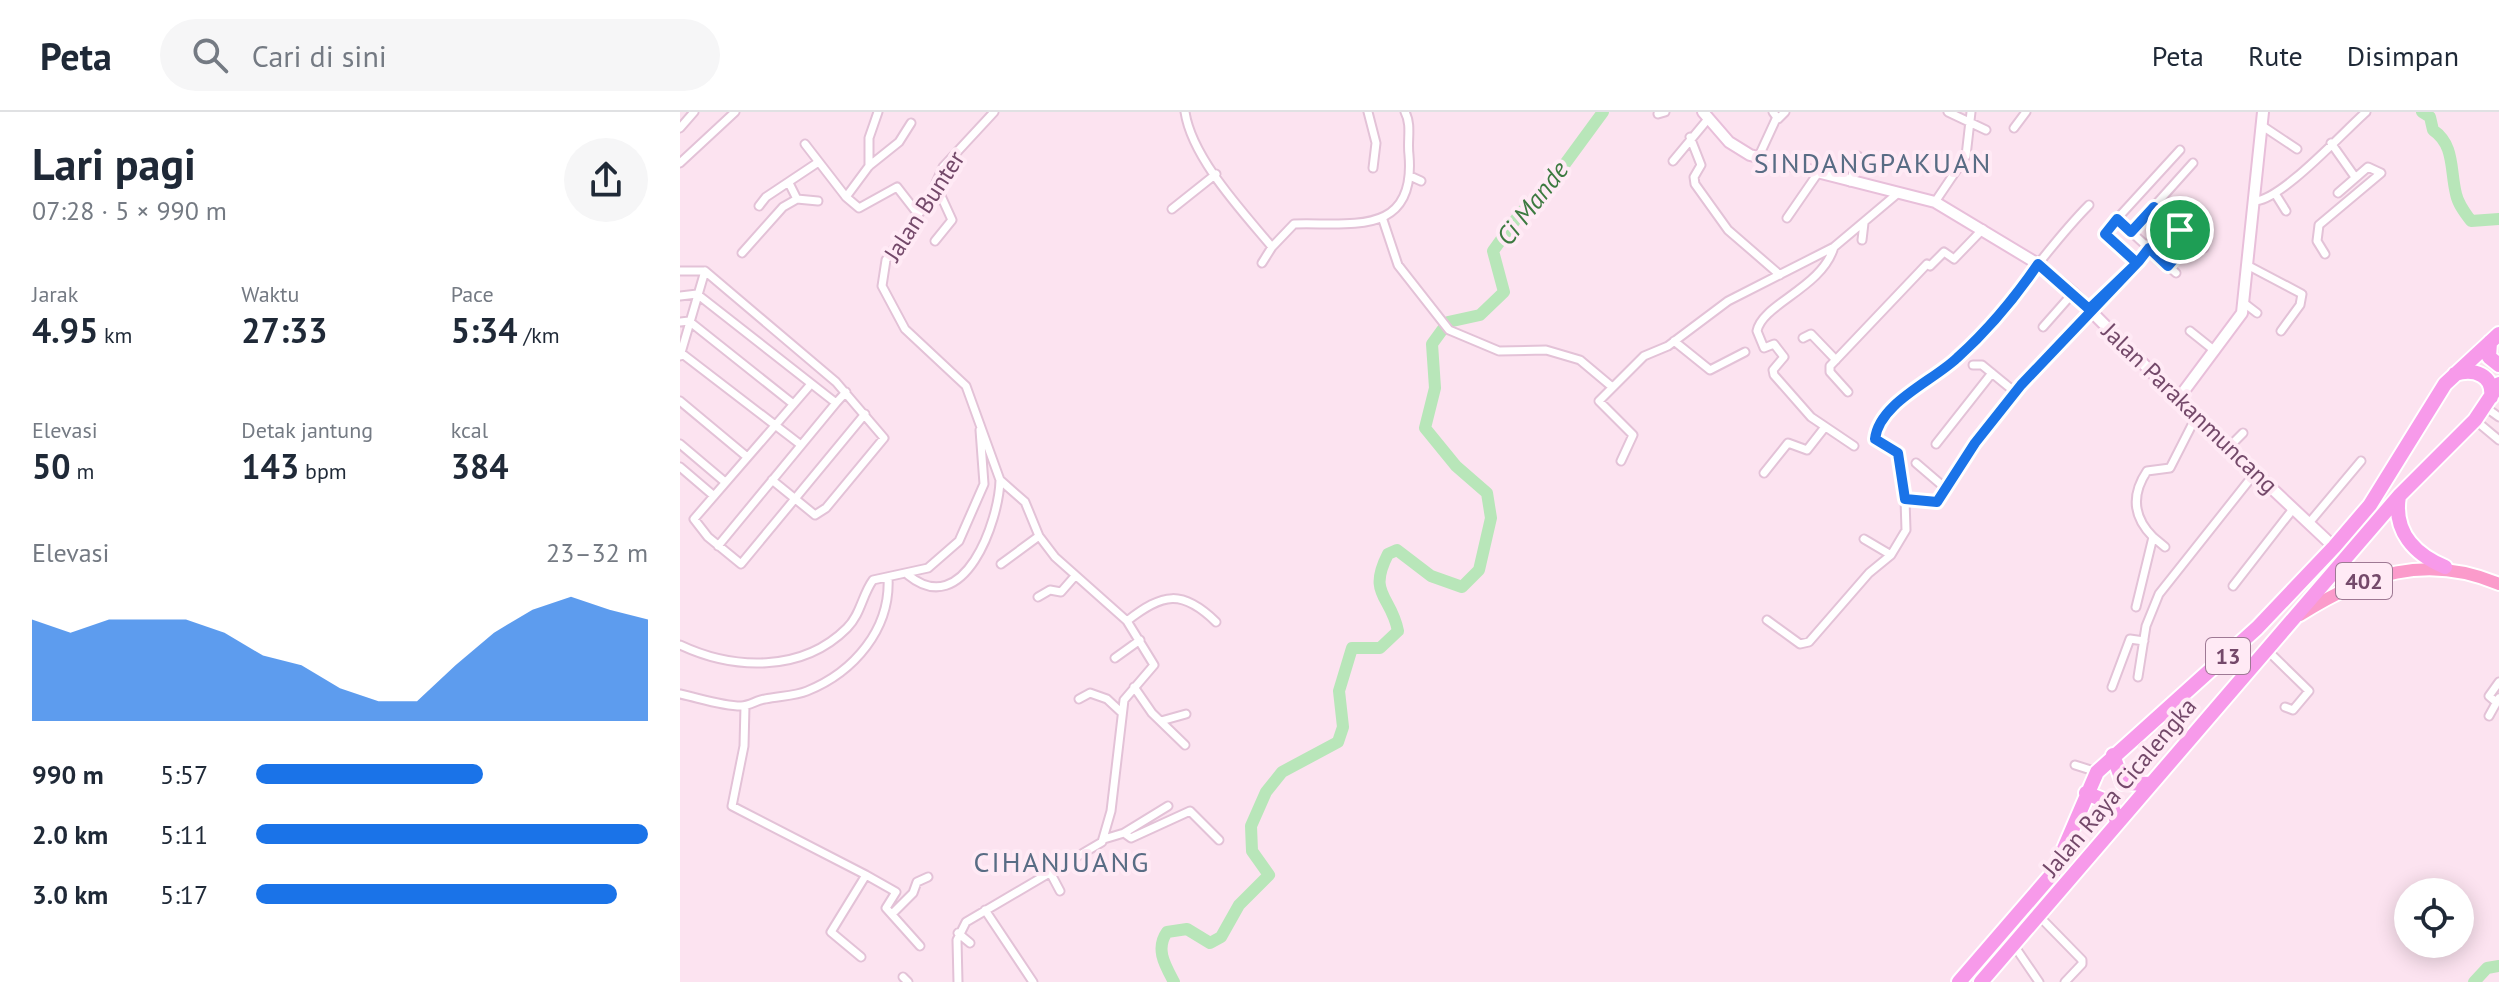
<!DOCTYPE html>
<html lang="id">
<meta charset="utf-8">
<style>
body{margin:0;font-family:"PT Sans",sans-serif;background:#f6f6f7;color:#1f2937;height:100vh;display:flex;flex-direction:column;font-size:30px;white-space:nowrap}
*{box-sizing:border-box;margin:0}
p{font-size:26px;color:#747a83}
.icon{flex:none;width:44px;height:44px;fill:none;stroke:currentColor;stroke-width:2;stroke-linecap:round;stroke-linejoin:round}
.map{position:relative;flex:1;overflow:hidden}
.details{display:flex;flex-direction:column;background:#fff;width:680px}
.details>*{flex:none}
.fabs{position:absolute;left:1714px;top:766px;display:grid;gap:16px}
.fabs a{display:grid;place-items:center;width:80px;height:80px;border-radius:50%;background:#fff;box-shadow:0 4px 20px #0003;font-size:40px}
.pin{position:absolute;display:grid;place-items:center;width:68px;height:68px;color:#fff;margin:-34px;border:4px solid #fff;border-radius:50%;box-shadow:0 2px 8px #0007}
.round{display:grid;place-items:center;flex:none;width:84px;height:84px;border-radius:42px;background:#f6f6f7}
.head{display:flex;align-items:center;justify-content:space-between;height:136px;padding:0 32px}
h1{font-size:44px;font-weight:700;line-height:60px}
.metrics{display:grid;grid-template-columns:repeat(3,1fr);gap:12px;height:136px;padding:8px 32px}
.metrics div{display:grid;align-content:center}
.metrics b{font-size:34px;font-weight:700}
.metrics small{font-size:22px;font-weight:400}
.metrics p{font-size:22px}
.chart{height:224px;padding:16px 32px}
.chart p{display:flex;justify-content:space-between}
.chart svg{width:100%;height:144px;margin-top:8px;fill:#1a73e8;opacity:.7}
ul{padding:0 32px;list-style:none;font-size:26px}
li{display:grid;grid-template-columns:128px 96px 1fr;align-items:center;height:60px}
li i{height:20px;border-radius:10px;background:#1a73e8}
header{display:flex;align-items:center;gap:48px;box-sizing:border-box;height:112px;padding:0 40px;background:#fff;border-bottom:2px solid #e0e1e3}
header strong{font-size:38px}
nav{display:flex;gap:44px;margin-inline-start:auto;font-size:28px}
.search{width:560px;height:72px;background:#f6f6f7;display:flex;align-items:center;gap:20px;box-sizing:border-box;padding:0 28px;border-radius:44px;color:#747a83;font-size:30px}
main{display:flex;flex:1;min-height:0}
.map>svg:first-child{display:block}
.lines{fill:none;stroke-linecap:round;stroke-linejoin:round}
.river{stroke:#b8e6b9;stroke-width:12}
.street-casing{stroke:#e3c2d7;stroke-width:11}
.secondary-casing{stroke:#e8bfda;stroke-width:14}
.primary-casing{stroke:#fff;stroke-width:16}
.highway-casing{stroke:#fff;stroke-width:18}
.street{stroke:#fff;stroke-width:7}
.secondary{stroke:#fff;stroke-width:10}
.primary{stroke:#fb9bcb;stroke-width:12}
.highway{stroke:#f79aea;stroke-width:14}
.route-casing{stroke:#fff;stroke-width:16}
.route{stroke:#1a73e8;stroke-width:10}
.labels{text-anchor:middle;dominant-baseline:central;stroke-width:8;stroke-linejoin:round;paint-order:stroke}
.shield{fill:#ffeaf5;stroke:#9e7994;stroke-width:2}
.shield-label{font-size:22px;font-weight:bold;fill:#74496a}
.street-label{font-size:24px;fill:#74496a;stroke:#ffeaf5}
.water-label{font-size:26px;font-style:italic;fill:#3c7a40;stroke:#ffeaf5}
.quarter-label{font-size:28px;letter-spacing:2px;fill:#586c84;stroke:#ffeaf5}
</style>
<header>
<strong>Peta</strong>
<div class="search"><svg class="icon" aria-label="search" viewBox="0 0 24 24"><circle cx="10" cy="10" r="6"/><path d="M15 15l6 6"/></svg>Cari di sini</div>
<nav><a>Peta</a><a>Rute</a><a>Disimpan</a></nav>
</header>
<main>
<section class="details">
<div class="head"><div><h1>Lari pagi</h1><p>07:28 · 5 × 990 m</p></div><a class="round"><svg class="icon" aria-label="share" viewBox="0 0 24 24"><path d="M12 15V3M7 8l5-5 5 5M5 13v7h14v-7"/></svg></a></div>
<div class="metrics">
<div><p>Jarak</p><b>4.95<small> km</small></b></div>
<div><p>Waktu</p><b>27:33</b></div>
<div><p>Pace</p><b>5:34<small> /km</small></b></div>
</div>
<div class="metrics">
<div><p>Elevasi</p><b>50<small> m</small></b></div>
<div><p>Detak jantung</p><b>143<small> bpm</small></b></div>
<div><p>kcal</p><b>384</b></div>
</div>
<div class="chart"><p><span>Elevasi</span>23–32 m</p>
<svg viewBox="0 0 160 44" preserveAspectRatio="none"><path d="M0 44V13L10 17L20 13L30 13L40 13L50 17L60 24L70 27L80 34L90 38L100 38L110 27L120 17L130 10L140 6L150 10L160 13V44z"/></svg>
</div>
<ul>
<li><b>990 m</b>5:57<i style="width:58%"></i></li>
<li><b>2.0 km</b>5:11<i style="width:100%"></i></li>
<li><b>3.0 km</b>5:17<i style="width:92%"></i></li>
</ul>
</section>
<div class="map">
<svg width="1819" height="870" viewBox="0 0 1819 870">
<rect width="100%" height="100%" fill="#fce3f0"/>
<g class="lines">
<path class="river" d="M1742,0L1750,5L1753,18C1775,33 1770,58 1776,82C1778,92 1785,101 1791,109L1819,107
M494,870C485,853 475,837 487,820L507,817L530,831L541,825L559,793L589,763L572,739L571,714L586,680L602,660L658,630L663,615L659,579L672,536H700L718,519C711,483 687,483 708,442L717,438L751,464L782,475L799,458L811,406L807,381L776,354L745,316L755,276L752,232L768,210L800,203L824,180L813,139L839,103L879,60L923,0
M1794,870L1807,856L1819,854"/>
<defs>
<path id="street" d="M505,0C512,46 562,99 592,135L582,151
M688,0L696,31L693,56
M1093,0L1098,7L1105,0
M1268,0L1306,18
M978,2L985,0
M1581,13L1617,37
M0,16L14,0
M1334,16L1346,0
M1010,25L1021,53L1014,65L1015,72L1048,118L1100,163
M1651,31L1675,65
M125,32L166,85L179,96L217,75L238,102
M1078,46L1096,7
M993,49L1028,7
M0,51L55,0
M189,54V26L198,0
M730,64L741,69
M1170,70L1178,44
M1596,83L1606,99
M166,85L189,54L219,30L231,11
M117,87L138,89
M1573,89C1599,91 1663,20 1686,0
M1255,90L1286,44L1291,0
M79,94L86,85L137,51
M1474,95L1524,136
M492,97L536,62
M1107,106L1138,61
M1437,107L1496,161
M703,108L718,153L769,218L819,239L866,238L900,248L931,274
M1451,120L1513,51
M1182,128L1184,111
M255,129L272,108L256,73
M592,135L614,112C669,110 736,126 729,43C727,28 732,13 725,0
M1154,135C1142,176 1082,192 1077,219L1084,236L1094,232L1104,245L1093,258L1094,263L1131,305L1174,334
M62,141L103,95L117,87L109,71
M1645,142L1637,129L1639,113L1701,61L1688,55L1658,81
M1457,151L1425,120L1500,38
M1567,153L1622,182L1620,193L1601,219
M1488,154L1512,126
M0,159H25L0,244
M25,159L156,270L204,326L146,396L135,403L92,368
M0,184L17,182L156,291L166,280
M1564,191L1577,201
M0,210L9,209L112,291
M1363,215L1393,181
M1510,219L1535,239
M1123,226L1131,222L1156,248
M994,229L1030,258L1065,240
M0,240L121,333
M1293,253H1302L1335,280
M131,272L14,407L28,425L61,452L185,302
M1168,280L1150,260V254L1247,152L1250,154L1264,140L1274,147L1303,117
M0,289L66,344
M1805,295L1819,305
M1795,308L1819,328
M0,332L45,370
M1256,332L1312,261
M1548,336L1563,321
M941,349L953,323L919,289L964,244L988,234L1048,189L1154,135L1217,82
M1236,351L1264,375
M0,355L34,384
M1084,361L1108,331L1127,338L1145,315
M1225,387L1218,341L1195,327C1200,291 1252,269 1277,247C1327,200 1361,141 1409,93
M1629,411L1681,349
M1473,425L1485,435
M1184,427L1211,443
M38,434L156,291
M321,452L359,424
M228,463C284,509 319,409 320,368
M1553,474L1613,397
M358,485L370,478L381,480L395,464
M1456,495L1473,425C1453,405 1451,383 1467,359L1490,356L1516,305
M1087,508L1120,532L1129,530L1189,461L1211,443L1226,418L1225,387L1257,390L1295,331L1341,273L1469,136
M447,509C483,481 502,477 536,510
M0,533C53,558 122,561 167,516C181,502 182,483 193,468L248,456L279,429L304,372L300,318
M1586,537L1629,579L1613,598L1605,595
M435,546L460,528
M1458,565L1466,514L1479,482L1575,361
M454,575L472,601L505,633
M1432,575L1450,527L1464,529
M0,582C19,586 42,594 61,594C69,594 77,588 85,587C98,584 115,584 127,579C174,560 211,517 208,465
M399,587L410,581L427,587L441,600
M1816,590L1809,584L1819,570
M65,594L64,634L52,694L186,763L151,820L181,845
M1809,604L1819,586
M481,609L506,602
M1395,653L1417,660
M444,721L451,726L510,699L539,728
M424,727L444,721L488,694
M371,762L380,779
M186,763L216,780L206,796L240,834
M305,798L353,870
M212,802L233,781L237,770L248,765
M1358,803L1402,848V852L1385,870
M278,821L290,831
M1333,832L1359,870
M223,865L228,870
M278,870L277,828L286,810L422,730L431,699L444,588L474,553L447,509L375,445L359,424L345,390L320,368L286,274L225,217L202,174L206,148L248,89L263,55L314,0"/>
<path id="secondary" d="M1023,0L1049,30L1070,43L1255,90L1358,152L1393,181L1516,305L1654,435
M1498,287L1562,201L1583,0"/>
<path id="primary" d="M1620,503C1684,462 1747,441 1819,472"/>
<path id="highway" d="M1810,230L1809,245L1819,253
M1775,262C1794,256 1814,263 1811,285
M1719,384C1713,419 1734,442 1765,455
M1433,643L1443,671L1471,672
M1406,681L1431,691L1437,710
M1279,870L1374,760L1417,660L1577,516L1654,435L1690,393L1765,272L1819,222
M1301,870L1719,384L1795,308L1819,272"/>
</defs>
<use href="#street" class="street-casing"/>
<use href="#secondary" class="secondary-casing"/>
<use href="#primary" class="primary-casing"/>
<use href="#highway" class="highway-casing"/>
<use href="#street" class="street"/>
<use href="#secondary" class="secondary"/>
<use href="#primary" class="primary"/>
<use href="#highway" class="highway"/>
</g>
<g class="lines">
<defs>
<path id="route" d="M1500,118L1512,126L1488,154L1469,136L1459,149L1457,151L1409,197L1358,152C1334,187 1308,218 1277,246C1253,269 1199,291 1195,327L1218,341L1225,387L1257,390L1295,331L1341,273L1457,151L1425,122L1437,107L1451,120L1474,95L1500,118"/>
</defs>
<use href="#route" class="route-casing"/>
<use href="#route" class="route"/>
</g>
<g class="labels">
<g class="shield">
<rect x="1656" y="451" width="56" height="36" rx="6"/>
<rect x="1526" y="526" width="44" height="36" rx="6"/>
</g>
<g class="shield-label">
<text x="1684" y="469">402</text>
<text x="1548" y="544">13</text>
</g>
<g class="street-label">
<text transform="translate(244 94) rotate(-57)">Jalan Bunter</text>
<text transform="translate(1510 296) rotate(44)">Jalan Parakanmuncang</text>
<text transform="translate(1439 675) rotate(-50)">Jalan Raya Cicalengka</text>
</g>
<g class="water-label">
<text transform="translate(852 91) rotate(-52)">Ci Mande</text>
</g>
<g class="quarter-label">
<text x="1193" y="50">SINDANGPAKUAN</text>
<text x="382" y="749">CIHANJUANG</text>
</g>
</g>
</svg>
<div class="fabs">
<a><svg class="icon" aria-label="locate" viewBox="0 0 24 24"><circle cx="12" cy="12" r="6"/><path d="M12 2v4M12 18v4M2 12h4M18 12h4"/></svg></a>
</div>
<div class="pin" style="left:1500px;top:118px;background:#1e9e55"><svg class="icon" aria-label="arrive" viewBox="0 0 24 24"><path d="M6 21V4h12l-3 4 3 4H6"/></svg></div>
</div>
</main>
